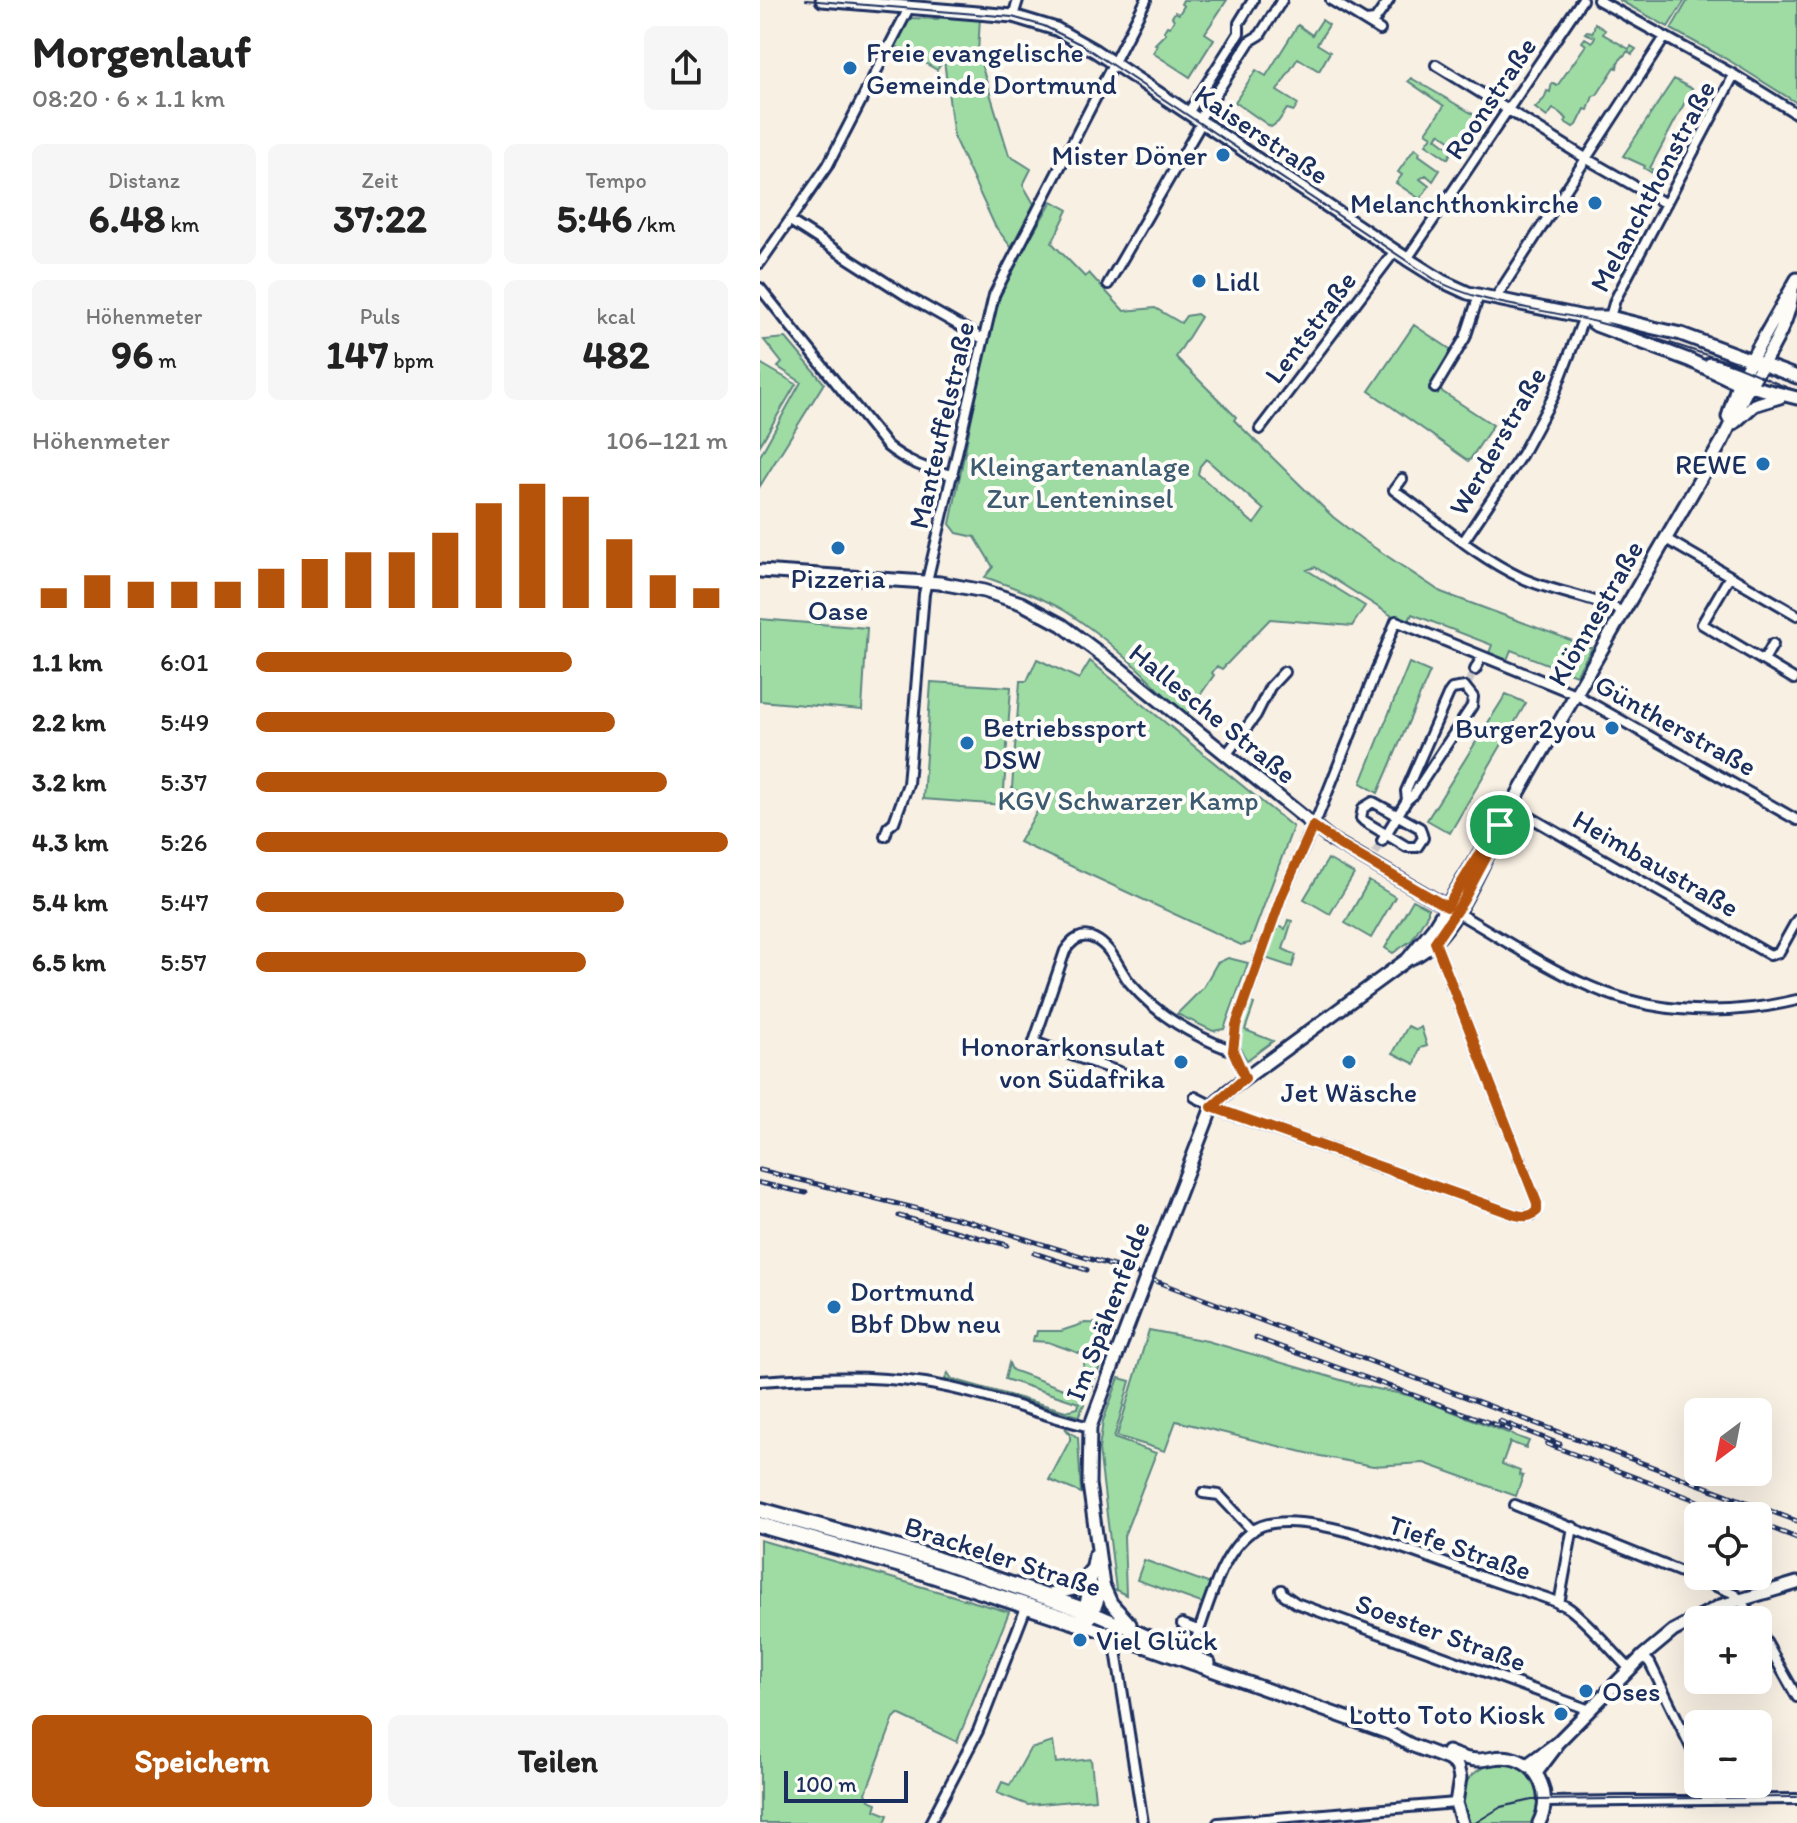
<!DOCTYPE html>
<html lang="de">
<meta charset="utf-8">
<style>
body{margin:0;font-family:Itim,sans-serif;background:#f6f6f6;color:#222;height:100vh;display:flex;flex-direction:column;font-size:30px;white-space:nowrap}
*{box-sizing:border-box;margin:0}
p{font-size:26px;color:#767676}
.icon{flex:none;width:44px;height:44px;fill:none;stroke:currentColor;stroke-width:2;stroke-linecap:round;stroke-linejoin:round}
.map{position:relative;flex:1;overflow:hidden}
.details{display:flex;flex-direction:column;background:#fff;width:760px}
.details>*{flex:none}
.needle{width:52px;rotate:212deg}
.controls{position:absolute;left:924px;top:1398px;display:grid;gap:16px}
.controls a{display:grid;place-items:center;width:88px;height:88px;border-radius:12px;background:#fff;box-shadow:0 8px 32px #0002;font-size:40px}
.scale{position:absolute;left:24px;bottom:20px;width:124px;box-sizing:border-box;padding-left:8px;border:4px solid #1b2f5e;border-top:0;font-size:22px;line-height:28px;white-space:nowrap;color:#1b2f5e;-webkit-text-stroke:6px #fdfcf7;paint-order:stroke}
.pin{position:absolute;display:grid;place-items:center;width:68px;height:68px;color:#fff;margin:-34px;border:4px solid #fff;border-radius:50%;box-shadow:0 2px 8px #0007}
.round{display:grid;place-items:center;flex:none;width:84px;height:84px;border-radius:12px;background:#f6f6f6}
.overview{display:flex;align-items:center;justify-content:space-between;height:136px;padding:0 32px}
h1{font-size:44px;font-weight:800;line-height:60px}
.metrics{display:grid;grid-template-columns:repeat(3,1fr);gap:12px;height:136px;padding:8px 32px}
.metrics div{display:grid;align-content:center;border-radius:12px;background:#f6f6f6;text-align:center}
.metrics b{font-size:40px;font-weight:800}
.metrics small{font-size:22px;font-weight:400}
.metrics p{font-size:22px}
.chart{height:224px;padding:16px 32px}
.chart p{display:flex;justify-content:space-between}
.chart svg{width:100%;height:144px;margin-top:8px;stroke:#b45309;stroke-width:6}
.cta{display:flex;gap:16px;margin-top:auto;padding:16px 32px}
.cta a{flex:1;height:92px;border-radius:12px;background:#b45309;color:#fff;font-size:32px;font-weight:800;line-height:92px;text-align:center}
.cta a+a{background:#f6f6f6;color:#222}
ul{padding:0 32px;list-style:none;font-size:26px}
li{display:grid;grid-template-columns:128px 96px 1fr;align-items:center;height:60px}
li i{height:20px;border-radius:10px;background:#b45309}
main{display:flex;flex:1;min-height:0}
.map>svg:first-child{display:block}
.green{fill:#9fdca4;stroke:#5d8681;stroke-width:2;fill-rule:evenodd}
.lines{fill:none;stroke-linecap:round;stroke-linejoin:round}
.street-tunnel{stroke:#cdc9c9;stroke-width:8;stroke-dasharray:8 4;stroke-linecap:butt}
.street-casing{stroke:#1b2f5e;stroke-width:14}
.secondary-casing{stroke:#1b2f5e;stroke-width:17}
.highway-casing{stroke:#1b2f5e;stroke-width:20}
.street{stroke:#fdfcf7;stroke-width:8}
.secondary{stroke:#fdfcf7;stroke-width:11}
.highway{stroke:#fdfcf7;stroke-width:14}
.tram{stroke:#1b2f5e;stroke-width:2}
.rail-casing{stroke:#1b2f5e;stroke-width:5}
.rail{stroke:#fdfcf7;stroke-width:2;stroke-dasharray:6;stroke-linecap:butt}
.secondary-bridge-casing{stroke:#1b2f5e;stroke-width:17;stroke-linecap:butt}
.secondary-bridge{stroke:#fdfcf7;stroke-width:11}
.route-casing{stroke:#fff;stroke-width:16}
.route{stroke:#b45309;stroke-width:10}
.poi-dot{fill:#1f6fb2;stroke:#fdfcf7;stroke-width:3}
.labels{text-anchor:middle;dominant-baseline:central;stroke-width:8;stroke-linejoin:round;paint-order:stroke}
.poi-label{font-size:28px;fill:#1b2f5e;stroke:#fdfcf7;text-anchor:start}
.street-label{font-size:28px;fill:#1b2f5e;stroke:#fdfcf7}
.park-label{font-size:28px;fill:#3c5a70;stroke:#fdfcf7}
</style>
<main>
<section class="details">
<div class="overview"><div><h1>Morgenlauf</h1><p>08:20 · 6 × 1.1 km</p></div><a class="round"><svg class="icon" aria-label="share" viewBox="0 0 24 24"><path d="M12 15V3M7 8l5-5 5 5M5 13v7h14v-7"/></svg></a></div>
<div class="metrics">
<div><p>Distanz</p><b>6.48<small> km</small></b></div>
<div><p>Zeit</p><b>37:22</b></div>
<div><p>Tempo</p><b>5:46<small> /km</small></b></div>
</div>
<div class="metrics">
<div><p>Höhenmeter</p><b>96<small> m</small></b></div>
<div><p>Puls</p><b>147<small> bpm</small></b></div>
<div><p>kcal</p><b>482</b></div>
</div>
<div class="chart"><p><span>Höhenmeter</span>106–121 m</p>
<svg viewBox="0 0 160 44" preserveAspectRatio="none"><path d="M5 44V38M15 44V34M25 44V36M35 44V36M45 44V36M55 44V32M65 44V29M75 44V27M85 44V27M95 44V21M105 44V12M115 44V6M125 44V10M135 44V23M145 44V34M155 44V38"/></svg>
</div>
<ul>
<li><b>1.1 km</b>6:01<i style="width:67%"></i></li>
<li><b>2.2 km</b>5:49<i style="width:76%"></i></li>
<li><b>3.2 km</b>5:37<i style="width:87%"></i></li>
<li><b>4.3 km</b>5:26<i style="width:100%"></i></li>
<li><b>5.4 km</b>5:47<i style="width:78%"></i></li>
<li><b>6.5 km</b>5:57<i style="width:70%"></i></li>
</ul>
<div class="cta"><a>Speichern</a><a>Teilen</a></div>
</section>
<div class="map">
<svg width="1037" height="1823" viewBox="0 0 1037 1823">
<rect width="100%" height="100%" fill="#f9f0e4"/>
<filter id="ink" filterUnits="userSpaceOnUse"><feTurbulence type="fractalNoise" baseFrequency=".0125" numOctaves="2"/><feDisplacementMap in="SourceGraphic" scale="16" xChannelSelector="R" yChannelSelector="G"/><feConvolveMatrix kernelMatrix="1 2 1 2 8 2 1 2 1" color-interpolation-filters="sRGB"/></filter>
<g filter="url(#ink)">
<path class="green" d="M423,0H467L445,33L454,39L430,77L393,53L397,46L395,44L406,33L404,31L407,26L410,27L414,20L412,17L415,12L419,14L424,6L421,4Z
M859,0H925L908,27Z
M928,0H1037V103L970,61L911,29Z
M181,16L220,17L218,54L249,155L271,169L263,185L274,204L251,247L235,226L194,138L184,60L177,70L136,46L148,18L178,19Z
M562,20L569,25L557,44L570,52L559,71L538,58L517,91L538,104L534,111L527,109L518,122L511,127L475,102L496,70L506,76L538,25L552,35Z
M835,23L845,30L843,34L869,49L871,46L876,49L872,54L868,51L858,62L857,68L855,67L837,95L833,96L828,110L825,109L817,125L813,127L805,122L807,119C802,115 800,112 793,109L787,117L775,108L784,99L787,91L790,92L792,83L797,86L826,45L822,42L825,38L832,42L835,37L825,33L827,31L833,32Z
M651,78L718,117L708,133L705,131L702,135L705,137L697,149V145L679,133L676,138L692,150L688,159L666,144L672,136L666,132L684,106L648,81Z
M914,79L932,89L890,168L893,170L892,173L884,168L885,166L863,156Z
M655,148L660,152L659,155L680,170L673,181L666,175L660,179L669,186L660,199L636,183L642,175L638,172Z
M292,201L308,210L292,243L325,277L329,273L364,311L395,308L421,323L426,316L437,314L441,317L416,357L476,417L474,420L573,517L603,540L681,592L832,648L816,675L751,650L747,660L729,653L732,645L652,614L648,623L637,619L555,567L547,570L605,606L592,626L510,619L462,669L457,666L452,673L454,675L425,717C389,677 351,640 305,611C280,596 252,587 225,577L233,567L215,537L197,533L190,524L231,324L246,279ZM446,459L504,510L494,524L438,474L440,466Z
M654,325L693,351L672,385L733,425L709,461L609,391Z
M26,338L64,383L0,486V456L41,382L18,367L22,363L4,340Z
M0,363L36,384L0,445Z
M0,619L107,628L102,710L0,701Z
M277,659L319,679L330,661L533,827L490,943L481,945L259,842L281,805L252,788L260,681H267Z
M649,663L670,672L618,793L601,783Z
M171,682L251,687L243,805L163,799Z
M746,694L766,703L690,833L667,820Z
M568,859L594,874L570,914L544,899Z
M609,881L635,897L611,938L585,923Z
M653,900L668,908V913L652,940L633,953L625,948Z
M528,920L532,921L523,949L536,955L532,967L505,958L517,926L525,929Z
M468,958L488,963L464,1029L453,1031L417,1014L443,988L457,963Z
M489,1002L494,1004L485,1030L513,1041L487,1060C471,1039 481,1025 489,1002Z
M648,1026L656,1030L661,1027L667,1046L660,1048L655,1064L633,1053Z
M325,1323L352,1324L343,1347L347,1350L319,1416L185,1379L188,1373L192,1379L306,1411L318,1408L319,1403L245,1379L249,1363L252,1370L314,1393L327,1356L288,1342L273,1341L274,1336H276L277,1331H301Z
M389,1330L447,1341L598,1385L652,1396L769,1441L766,1448L750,1442L742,1464L760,1471L759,1475L763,1476L756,1496L664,1463L613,1466L555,1455L416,1421L405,1451L357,1436Z
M359,1378L370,1381L354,1438L396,1453L364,1536L366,1595L356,1590L339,1449L343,1421Z
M305,1428L318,1438L321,1493L289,1480L310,1440V1434Z
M0,1540L249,1612L197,1742L138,1714L134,1718L106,1793L109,1800L117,1803L115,1810L128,1815L125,1823H0Z
M384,1560L451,1584L444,1604L377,1580Z
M293,1742L296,1763L331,1759L335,1799L268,1805L237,1793L242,1782L250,1785L270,1749Z
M744,1762C774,1768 788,1796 774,1823H707C690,1791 710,1766 744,1762Z"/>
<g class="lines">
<path class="street-tunnel" d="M708,683L715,670
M615,853L622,841"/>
<defs>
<path id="street" d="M571,0L620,30
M838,0L974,75L1037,114
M253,16L258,0
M606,21L615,20L629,0
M676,65L827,159L906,204
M428,113L479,33V23L493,0
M439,120L490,41L500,35L522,0
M30,221L147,296L223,339
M647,259L822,0
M0,263L68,165L150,6
M348,284L442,122
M0,288L127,446C145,461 170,471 193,475
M735,299L905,37
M850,317L855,300L974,75
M675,388L705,338L719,295
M500,429L635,251
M642,479L634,490C676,520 715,556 762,578C795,593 831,596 863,612
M906,539L1037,615
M703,542L762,454L793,397L824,317
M970,576L942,624L1034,679
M1004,660L1013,644
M715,670L722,656
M466,755L496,715L510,687L524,672
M647,800L646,791L689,693L692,689L705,687
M613,802L660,828L663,838L657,847H647L604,821L601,818L603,808Z
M751,806L1010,955L1019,952L1037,920
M125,836L128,827L134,822L148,784L164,594L234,295L386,0
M622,841L647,800L654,794L712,706L713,697L705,687
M696,912C740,937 784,967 831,987C896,1015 969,1016 1037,1000
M368,1075L274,1042L305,951C312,940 322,932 335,939C352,947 359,970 370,983C399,1017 432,1035 473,1051
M485,1078L473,1051L476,1025L522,895L558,816L636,621L815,694L1037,820
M435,1097L465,1112L756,1215C765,1217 770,1217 777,1211V1203L675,942
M0,1381C55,1377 110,1375 165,1383C221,1392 275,1413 330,1427
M443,1493L459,1495L493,1531
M755,1505L973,1593L980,1599L993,1620
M521,1590L523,1594L536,1603L830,1710
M799,1604L813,1527
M422,1624L440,1631
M998,1628L1037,1697
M359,1637L356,1650L383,1823
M430,1654C447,1616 458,1549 497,1528C544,1503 686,1565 736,1582C755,1589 795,1598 810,1609C831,1625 851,1650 870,1669
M883,1656L890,1663L938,1762
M949,1784L952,1800
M785,1802L1037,1799
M170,1823L218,1731L267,1605
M458,1823L696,1803"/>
<path id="secondary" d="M62,0L253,16L296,29L335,51L647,259L682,281L708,293L824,317H850L894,328L921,334L1037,377
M825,317L836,325L929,360L978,383L1037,398
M950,364L991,376
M968,417L978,383L1037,279
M974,423L994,405L1020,397
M0,571L180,583L224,591L261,603L302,625L363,671L572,840L696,912
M648,959L674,927L724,846L740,825L961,443C970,426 977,409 986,392C1002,363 1031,325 1032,290
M391,1265L452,1107L468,1091L648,959C689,946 716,876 735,840
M343,1585L351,1603L370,1624
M289,1595L314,1589L332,1569
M329,1611L449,1663
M324,1616L335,1555
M325,1625L629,1733L651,1745L688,1759L697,1766L700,1778L696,1803L702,1823
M325,1625L333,1613L343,1585L329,1484L330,1427L362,1341
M688,1752C697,1756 708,1760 718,1760C729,1760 739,1755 750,1758C781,1764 792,1797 779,1823
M767,1765L797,1743L883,1656L913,1631L960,1606L1037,1583
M776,1773L795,1748"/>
<path id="highway" d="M0,1510L176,1559L324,1610
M0,1525L151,1568L325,1625"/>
</defs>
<use href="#street" class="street-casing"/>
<use href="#secondary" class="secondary-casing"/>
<use href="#highway" class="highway-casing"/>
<use href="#street" class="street"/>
<use href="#secondary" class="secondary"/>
<use href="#highway" class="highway"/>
<path class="tram" d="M46,0L252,17L284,26L322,45L674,279C724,307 785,308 840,323C885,335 930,348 974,365C996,373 1015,384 1037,391
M715,1823L741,1807L772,1800L1037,1797"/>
<defs>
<path id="rail" d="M0,1170L211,1222L369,1271L1037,1521
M0,1183L46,1193
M139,1216L247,1245
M274,1253L327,1270
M496,1338L750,1430
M740,1421L800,1444
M787,1444L978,1516
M998,1523L1037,1538"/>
</defs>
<use href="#rail" class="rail-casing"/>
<use href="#rail" class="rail"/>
<defs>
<path id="secondary-bridge" d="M362,1341L391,1265"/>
</defs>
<use href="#secondary-bridge" class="secondary-bridge-casing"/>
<use href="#secondary-bridge" class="secondary-bridge"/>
</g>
</g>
<g class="lines" filter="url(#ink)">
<defs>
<path id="route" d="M740,825L739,833L703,901L675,942L777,1203V1211C770,1217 765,1217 756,1215L452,1107L485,1078L473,1051L476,1025L522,895L553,826L580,845L687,907L724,846Z"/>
</defs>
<use href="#route" class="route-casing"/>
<use href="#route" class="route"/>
</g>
<g class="poi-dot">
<circle cx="90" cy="68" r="8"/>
<circle cx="463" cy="155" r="8"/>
<circle cx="835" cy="203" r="8"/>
<circle cx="439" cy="281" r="8"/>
<circle cx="1003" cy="464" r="8"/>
<circle cx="78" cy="548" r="8"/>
<circle cx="852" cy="728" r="8"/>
<circle cx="207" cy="743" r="8"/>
<circle cx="421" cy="1062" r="8"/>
<circle cx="589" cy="1062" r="8"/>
<circle cx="74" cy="1307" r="8"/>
<circle cx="320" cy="1640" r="8"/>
<circle cx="826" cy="1691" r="8"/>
<circle cx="801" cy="1714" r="8"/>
</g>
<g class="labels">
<g class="poi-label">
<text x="106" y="52">Freie evangelische<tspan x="106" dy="32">Gemeinde Dortmund</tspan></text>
<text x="447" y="155" text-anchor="end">Mister Döner</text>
<text x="819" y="203" text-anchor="end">Melanchthonkirche</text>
<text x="455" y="281">Lidl</text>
<text x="987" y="464" text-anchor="end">REWE</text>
<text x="78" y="578" text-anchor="middle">Pizzeria<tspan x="78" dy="32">Oase</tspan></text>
<text x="223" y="727">Betriebssport<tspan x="223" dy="32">DSW</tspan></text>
<text x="836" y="728" text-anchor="end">Burger2you</text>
<text x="405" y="1046" text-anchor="end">Honorarkonsulat<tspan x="405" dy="32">von Südafrika</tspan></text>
<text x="589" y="1092" text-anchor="middle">Jet Wäsche</text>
<text x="90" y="1291">Dortmund<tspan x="90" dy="32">Bbf Dbw neu</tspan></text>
<text x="336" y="1640">Viel Glück</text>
<text x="842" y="1691">Oses</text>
<text x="785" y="1714" text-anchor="end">Lotto Toto Kiosk</text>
</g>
<g class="street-label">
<text transform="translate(730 98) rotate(-56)">Roonstraße</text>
<text transform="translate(502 134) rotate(34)">Kaiserstraße</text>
<text transform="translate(892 186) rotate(-62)">Melanchthonstraße</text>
<text transform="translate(550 327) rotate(-53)">Lentstraße</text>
<text transform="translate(181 425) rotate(-77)">Manteuffelstraße</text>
<text transform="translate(737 441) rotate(-60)">Werderstraße</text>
<text transform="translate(835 613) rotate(-60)">Klönnestraße</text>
<text transform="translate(453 713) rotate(39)">Hallesche Straße</text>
<text transform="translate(916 725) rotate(29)">Güntherstraße</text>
<text transform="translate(896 863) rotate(30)">Heimbaustraße</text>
<text transform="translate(347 1311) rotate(-69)">Im Spähenfelde</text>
<text transform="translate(700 1547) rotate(19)">Tiefe Straße</text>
<text transform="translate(243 1556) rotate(18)">Brackeler Straße</text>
<text transform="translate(681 1632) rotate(20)">Soester Straße</text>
</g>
<g class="park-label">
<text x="320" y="466">Kleingartenanlage<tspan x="320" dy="32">Zur Lenteninsel</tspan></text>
<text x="368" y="800">KGV Schwarzer Kamp</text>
</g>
</g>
</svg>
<div class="controls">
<a><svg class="needle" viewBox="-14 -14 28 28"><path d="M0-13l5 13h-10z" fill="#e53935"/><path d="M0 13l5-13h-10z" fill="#767676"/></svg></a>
<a><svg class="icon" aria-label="locate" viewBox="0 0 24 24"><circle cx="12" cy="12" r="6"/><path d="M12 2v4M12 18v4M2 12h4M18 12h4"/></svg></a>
<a>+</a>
<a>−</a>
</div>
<div class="scale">100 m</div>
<div class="pin" style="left:740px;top:825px;background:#1e9e55"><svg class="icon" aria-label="arrive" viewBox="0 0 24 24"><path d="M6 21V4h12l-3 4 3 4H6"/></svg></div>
</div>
</main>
